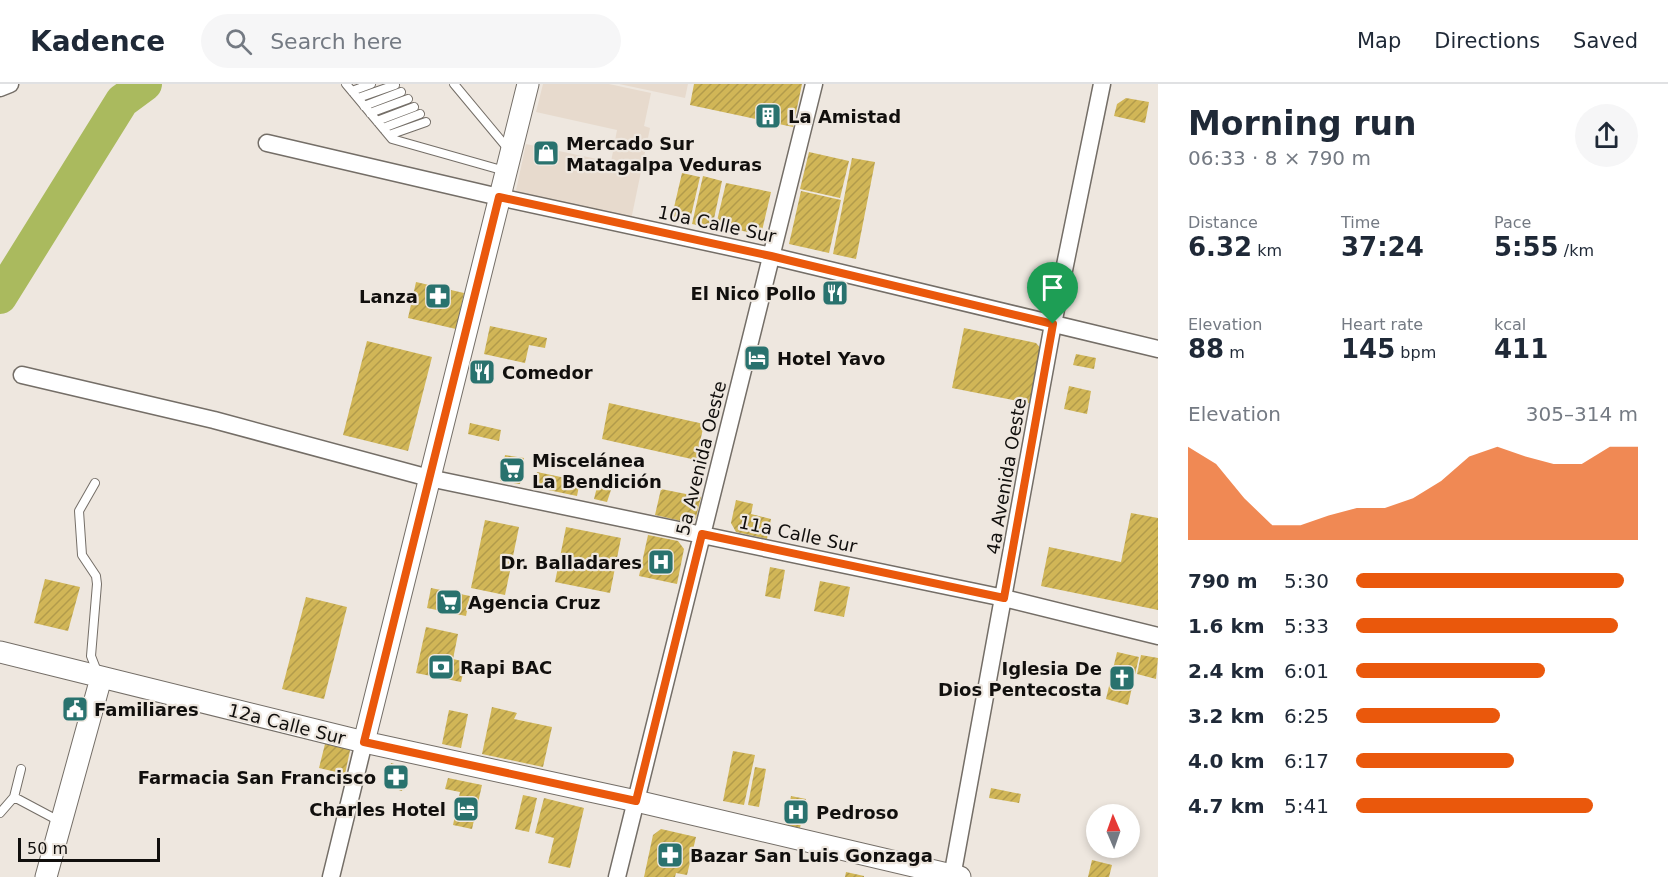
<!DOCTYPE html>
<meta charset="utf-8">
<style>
body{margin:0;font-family:"DejaVu Sans",sans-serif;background:#f6f6f7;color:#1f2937;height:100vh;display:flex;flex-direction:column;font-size:22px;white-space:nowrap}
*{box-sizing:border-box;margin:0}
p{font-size:20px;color:#747a83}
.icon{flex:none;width:33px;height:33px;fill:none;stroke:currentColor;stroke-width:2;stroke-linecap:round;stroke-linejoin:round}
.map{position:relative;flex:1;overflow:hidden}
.sheet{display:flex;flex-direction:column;background:#fff;width:510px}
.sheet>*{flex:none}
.needle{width:39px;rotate:358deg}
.controls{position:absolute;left:1086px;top:720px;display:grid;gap:12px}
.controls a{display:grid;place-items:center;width:54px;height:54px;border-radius:50%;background:#fff;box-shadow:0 3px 9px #0003;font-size:30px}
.scale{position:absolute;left:18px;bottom:15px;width:142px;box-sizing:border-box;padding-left:6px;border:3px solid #110f0d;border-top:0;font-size:16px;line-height:21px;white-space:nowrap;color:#110f0d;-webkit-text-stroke:4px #eee7df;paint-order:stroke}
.pin{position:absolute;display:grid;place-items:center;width:51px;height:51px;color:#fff;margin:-62px -26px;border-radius:50% 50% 50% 0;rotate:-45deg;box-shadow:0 0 6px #0007}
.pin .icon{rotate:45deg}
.round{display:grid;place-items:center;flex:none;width:63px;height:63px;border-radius:32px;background:#f6f6f7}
.head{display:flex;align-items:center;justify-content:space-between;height:102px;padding:0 30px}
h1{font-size:33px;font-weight:700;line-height:45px}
.stats{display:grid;grid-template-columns:repeat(3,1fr);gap:9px;height:102px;padding:6px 30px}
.stats div{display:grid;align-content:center}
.stats b{font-size:26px;font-weight:700}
.stats small{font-size:16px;font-weight:400}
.stats p{font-size:16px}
.chart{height:168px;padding:12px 30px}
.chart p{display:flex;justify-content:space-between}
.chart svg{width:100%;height:108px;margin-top:6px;fill:#ea580c;opacity:.7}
ul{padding:0 30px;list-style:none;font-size:20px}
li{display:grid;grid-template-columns:96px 72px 1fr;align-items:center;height:45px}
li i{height:15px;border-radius:8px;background:#ea580c}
header{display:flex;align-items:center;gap:36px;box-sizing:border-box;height:84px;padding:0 30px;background:#fff;border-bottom:2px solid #e0e1e3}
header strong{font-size:28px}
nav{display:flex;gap:33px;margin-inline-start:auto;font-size:21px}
.search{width:420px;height:54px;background:#f6f6f7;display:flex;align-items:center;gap:15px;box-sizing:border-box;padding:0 21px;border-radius:33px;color:#747a83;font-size:22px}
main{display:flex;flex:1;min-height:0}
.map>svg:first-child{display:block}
.built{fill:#e7dacd}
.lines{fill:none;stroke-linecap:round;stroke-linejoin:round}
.river{stroke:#aaba5e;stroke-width:34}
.building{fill:url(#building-hatch)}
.service-casing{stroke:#746e67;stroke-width:10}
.minor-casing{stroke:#746e67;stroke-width:19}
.tertiary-casing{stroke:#746e67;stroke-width:23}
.service{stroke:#fff;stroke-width:8}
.minor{stroke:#fff;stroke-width:16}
.tertiary{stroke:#fff;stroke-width:21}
.route-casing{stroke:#fff;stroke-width:12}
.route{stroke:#ea580c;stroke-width:8}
.labels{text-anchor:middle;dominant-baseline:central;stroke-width:4.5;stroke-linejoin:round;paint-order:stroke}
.poi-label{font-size:18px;font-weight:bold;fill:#110f0d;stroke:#eee7df;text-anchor:start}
.street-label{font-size:18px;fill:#110f0d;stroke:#eee7df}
</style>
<header>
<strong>Kadence</strong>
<div class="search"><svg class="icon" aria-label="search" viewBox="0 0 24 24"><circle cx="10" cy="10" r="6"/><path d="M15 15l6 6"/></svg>Search here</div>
<nav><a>Map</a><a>Directions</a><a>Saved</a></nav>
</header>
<main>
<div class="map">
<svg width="1158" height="793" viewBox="0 0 1158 793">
<defs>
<pattern id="building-hatch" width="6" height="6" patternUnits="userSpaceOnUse" patternTransform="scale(1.5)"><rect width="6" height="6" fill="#d1b657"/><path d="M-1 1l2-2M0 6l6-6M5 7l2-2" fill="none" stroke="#b29b4b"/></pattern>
</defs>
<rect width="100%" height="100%" fill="#eee7df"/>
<path class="built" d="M543,0H609L651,9L644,42L650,44L631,136L515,111L526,60L611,78L617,46L536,28Z
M619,0H688L685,14Z"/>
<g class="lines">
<path class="river" d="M0,213L122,17L145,0"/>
</g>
<path class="building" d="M694,0H802L793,43L690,21Z
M1126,14L1149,18L1145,39L1114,32L1117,20Z
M809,68L849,77L840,114L800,105Z
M852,74L875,78L856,175L833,170Z
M682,89L700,93L690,136L672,132Z
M703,92L722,97L712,144L692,140Z
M726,99L771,108L761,151L716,141Z
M801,107L841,116L829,169L789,160Z
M416,198L464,209L456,245L408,234Z
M490,242L547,254L545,264L529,261L525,279L484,270Z
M964,244L1036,259L1044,268L1033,320L952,304Z
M367,257L432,273L408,367L343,351Z
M1076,270L1096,274L1094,285L1073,281Z
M1069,302L1091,307L1087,330L1064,325Z
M609,319L704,340L696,376L602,355Z
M470,339L501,346L499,357L468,350Z
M505,371L524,374L520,400L500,397Z
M537,388L580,397L577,412L534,403Z
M597,403L611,406L607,418L594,415Z
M661,405L701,413L696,434L690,439L655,431Z
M736,416L753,420L751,430L771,435L767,455L736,448L731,439Z
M1131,429L1158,434V526L1041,502L1049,463L1121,478Z
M485,436L519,443L505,511L471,504Z
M566,443L621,454L610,509L555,498Z
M648,451L678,457L684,465L677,500L639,492Z
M770,483L785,486L780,515L765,512Z
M45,495L80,503L68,547L34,539Z
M820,497L850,503L844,533L814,527Z
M431,504L470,512L466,532L427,524Z
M306,513L347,523L324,615L282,605Z
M426,543L458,550L453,575L466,578L461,598L416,589Z
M1117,568L1139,573L1128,621L1106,615Z
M1141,571L1158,574L1156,595L1137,590Z
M492,623L517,629L514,635L552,643L543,683L482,670Z
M449,626L468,630L461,664L442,660Z
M326,656L351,662L345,690L319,684Z
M733,667L755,671L744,721L723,717Z
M391,679L408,684L402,707L385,702Z
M755,683L766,685L759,723L748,721Z
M448,694L482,701L472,745L453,741L460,708L445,705Z
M991,704L1021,710L1019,719L989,714Z
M523,711L537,714L529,748L515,745Z
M791,712L806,715L800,744L786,741Z
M544,714L584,724L570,784L548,779L554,754L535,749Z
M661,745L696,753L687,791L676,789L675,793H644L653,751Z
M1092,776L1112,781L1109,793H1088Z
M846,788L864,792V793H845Z"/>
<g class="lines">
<defs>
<path id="service" d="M346,0L392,55L505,87
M454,0L509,66
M352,7L371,0
M358,14L395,1
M364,22L401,8
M370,29L408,15
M377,37L414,23
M383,44L420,30
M389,51L426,38
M95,399L79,427L82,471L96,492L97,500L91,572L98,590
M14,713L21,685
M0,729L14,713L61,738"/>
<path id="minor" d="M0,4L10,0
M267,59L499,113L771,172L1158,265
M22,291L214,336L429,394L1004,514L1158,552
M331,793L364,658
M617,793L814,0
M952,793L1053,240L1102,0"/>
<path id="tertiary" d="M0,568L364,658L636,717L960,793
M364,658L528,0
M46,793L101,594"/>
</defs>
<use href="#service" class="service-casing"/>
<use href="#minor" class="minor-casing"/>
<use href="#tertiary" class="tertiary-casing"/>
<use href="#service" class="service"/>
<use href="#minor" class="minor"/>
<use href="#tertiary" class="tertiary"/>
</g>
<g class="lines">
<defs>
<path id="route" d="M499,113L771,172L1053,240L1004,514L702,450L636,717L364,658Z"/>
</defs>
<use href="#route" class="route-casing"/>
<use href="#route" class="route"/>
</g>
<defs>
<symbol id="building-square" viewBox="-11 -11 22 22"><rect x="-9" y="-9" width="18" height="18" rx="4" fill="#29726e" stroke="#eee7df"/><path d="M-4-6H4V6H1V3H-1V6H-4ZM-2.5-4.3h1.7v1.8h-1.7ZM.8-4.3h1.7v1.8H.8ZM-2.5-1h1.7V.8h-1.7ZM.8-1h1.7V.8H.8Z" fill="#fff"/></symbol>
<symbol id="shop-square" viewBox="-11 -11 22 22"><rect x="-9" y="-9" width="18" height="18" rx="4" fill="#29726e" stroke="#eee7df"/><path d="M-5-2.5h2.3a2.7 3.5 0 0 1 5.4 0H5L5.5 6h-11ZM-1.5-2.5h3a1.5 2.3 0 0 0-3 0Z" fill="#fff"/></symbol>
<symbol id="restaurant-square" viewBox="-11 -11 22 22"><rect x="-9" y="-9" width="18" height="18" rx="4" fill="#29726e" stroke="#eee7df"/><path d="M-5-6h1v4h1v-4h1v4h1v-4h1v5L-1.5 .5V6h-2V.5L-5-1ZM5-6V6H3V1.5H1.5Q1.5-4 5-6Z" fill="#fff"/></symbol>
<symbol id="pharmacy-square" viewBox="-11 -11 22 22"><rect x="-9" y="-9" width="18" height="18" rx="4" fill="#29726e" stroke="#eee7df"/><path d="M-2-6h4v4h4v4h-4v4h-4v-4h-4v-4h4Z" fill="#fff"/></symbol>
<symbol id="hotel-square" viewBox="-11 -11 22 22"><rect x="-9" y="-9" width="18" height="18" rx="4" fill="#29726e" stroke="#eee7df"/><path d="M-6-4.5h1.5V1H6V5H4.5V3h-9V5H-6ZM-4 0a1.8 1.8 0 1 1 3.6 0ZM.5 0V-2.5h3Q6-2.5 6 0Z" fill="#fff"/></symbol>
<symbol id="supermarket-square" viewBox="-11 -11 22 22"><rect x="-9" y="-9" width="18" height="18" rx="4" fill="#29726e" stroke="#eee7df"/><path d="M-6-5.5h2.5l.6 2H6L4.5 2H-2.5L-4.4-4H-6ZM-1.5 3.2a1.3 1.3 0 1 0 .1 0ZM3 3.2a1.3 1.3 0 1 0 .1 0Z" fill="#fff"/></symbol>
<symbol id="hospital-square" viewBox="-11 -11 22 22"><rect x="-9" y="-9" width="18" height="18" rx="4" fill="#29726e" stroke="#eee7df"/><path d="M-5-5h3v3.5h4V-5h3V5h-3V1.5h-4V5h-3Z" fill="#fff"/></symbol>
<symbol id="bank-square" viewBox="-11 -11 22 22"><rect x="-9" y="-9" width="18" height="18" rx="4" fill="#29726e" stroke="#eee7df"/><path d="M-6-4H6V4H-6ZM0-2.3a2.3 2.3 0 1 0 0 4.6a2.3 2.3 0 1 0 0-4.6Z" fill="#fff"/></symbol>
<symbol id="church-square" viewBox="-11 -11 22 22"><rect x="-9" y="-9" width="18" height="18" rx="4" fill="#29726e" stroke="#eee7df"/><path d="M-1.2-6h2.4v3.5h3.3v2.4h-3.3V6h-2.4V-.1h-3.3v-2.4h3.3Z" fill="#fff"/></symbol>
<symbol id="civic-square" viewBox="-11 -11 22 22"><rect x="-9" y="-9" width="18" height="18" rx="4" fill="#29726e" stroke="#eee7df"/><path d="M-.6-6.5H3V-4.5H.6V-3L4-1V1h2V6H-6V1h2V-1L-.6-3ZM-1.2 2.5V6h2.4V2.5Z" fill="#fff"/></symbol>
</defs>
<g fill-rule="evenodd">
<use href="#building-square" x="753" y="17" width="30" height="30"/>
<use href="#shop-square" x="531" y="54" width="30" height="30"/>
<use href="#restaurant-square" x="820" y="194" width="30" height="30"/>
<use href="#pharmacy-square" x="423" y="197" width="30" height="30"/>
<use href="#hotel-square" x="742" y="259" width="30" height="30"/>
<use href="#restaurant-square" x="467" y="273" width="30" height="30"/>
<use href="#supermarket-square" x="497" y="371" width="30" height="30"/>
<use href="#hospital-square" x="646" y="463" width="30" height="30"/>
<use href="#supermarket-square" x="434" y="503" width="30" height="30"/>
<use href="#bank-square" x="426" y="568" width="30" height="30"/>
<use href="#church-square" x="1107" y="579" width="30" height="30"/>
<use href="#civic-square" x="60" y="610" width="30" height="30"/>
<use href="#pharmacy-square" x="381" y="678" width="30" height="30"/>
<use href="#hotel-square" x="451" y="710" width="30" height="30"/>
<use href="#hospital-square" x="781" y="713" width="30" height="30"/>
<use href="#pharmacy-square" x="655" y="756" width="30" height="30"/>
</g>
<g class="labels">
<g class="poi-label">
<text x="788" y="32">La Amistad</text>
<text x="566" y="59">Mercado Sur<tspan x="566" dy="21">Matagalpa Veduras</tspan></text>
<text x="816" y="209" text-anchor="end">El Nico Pollo</text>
<text x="418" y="212" text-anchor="end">Lanza</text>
<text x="777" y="274">Hotel Yavo</text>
<text x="502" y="288">Comedor</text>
<text x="532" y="376">Miscelánea<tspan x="532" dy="21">La Bendición</tspan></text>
<text x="642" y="478" text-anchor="end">Dr. Balladares</text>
<text x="468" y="518">Agencia Cruz</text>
<text x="460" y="583">Rapi BAC</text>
<text x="1102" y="584" text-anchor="end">Iglesia De<tspan x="1102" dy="21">Dios Pentecosta</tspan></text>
<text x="94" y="625">Familiares</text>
<text x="376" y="693" text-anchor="end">Farmacia San Francisco</text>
<text x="446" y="725" text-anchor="end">Charles Hotel</text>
<text x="816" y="728">Pedroso</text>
<text x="690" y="771">Bazar San Luis Gonzaga</text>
</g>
<g class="street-label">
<text transform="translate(717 140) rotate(12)">10a Calle Sur</text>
<text transform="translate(701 374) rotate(-76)">5a Avenida Oeste</text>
<text transform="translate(1006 392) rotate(-80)">4a Avenida Oeste</text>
<text transform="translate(798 450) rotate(12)">11a Calle Sur</text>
<text transform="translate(287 640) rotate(14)">12a Calle Sur</text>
</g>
</g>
</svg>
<div class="controls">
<a><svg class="needle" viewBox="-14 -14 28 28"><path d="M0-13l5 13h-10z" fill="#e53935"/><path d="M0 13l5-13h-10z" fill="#747a83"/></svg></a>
</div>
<div class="scale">50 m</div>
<div class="pin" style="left:1053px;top:240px;background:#1e9e55"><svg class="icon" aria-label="arrive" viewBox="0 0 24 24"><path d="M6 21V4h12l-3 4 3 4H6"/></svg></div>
</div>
<section class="sheet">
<div class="head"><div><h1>Morning run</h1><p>06:33 · 8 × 790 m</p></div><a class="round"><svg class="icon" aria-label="share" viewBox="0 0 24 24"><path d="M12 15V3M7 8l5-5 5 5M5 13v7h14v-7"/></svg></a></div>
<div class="stats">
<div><p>Distance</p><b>6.32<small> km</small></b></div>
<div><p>Time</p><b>37:24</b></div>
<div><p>Pace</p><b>5:55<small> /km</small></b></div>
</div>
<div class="stats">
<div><p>Elevation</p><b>88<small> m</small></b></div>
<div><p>Heart rate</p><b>145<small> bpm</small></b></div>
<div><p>kcal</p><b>411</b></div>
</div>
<div class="chart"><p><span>Elevation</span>305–314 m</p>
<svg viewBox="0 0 160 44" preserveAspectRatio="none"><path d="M0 44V6L10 13L20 27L30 38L40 38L50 34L60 31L70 31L80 27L90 20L100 10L110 6L120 10L130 13L140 13L150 6L160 6V44z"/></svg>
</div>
<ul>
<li><b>790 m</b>5:30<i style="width:95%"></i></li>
<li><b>1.6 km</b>5:33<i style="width:93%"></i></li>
<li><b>2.4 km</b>6:01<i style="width:67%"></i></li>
<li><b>3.2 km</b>6:25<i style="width:51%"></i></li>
<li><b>4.0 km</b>6:17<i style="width:56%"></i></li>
<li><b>4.7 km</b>5:41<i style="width:84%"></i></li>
</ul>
</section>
</main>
